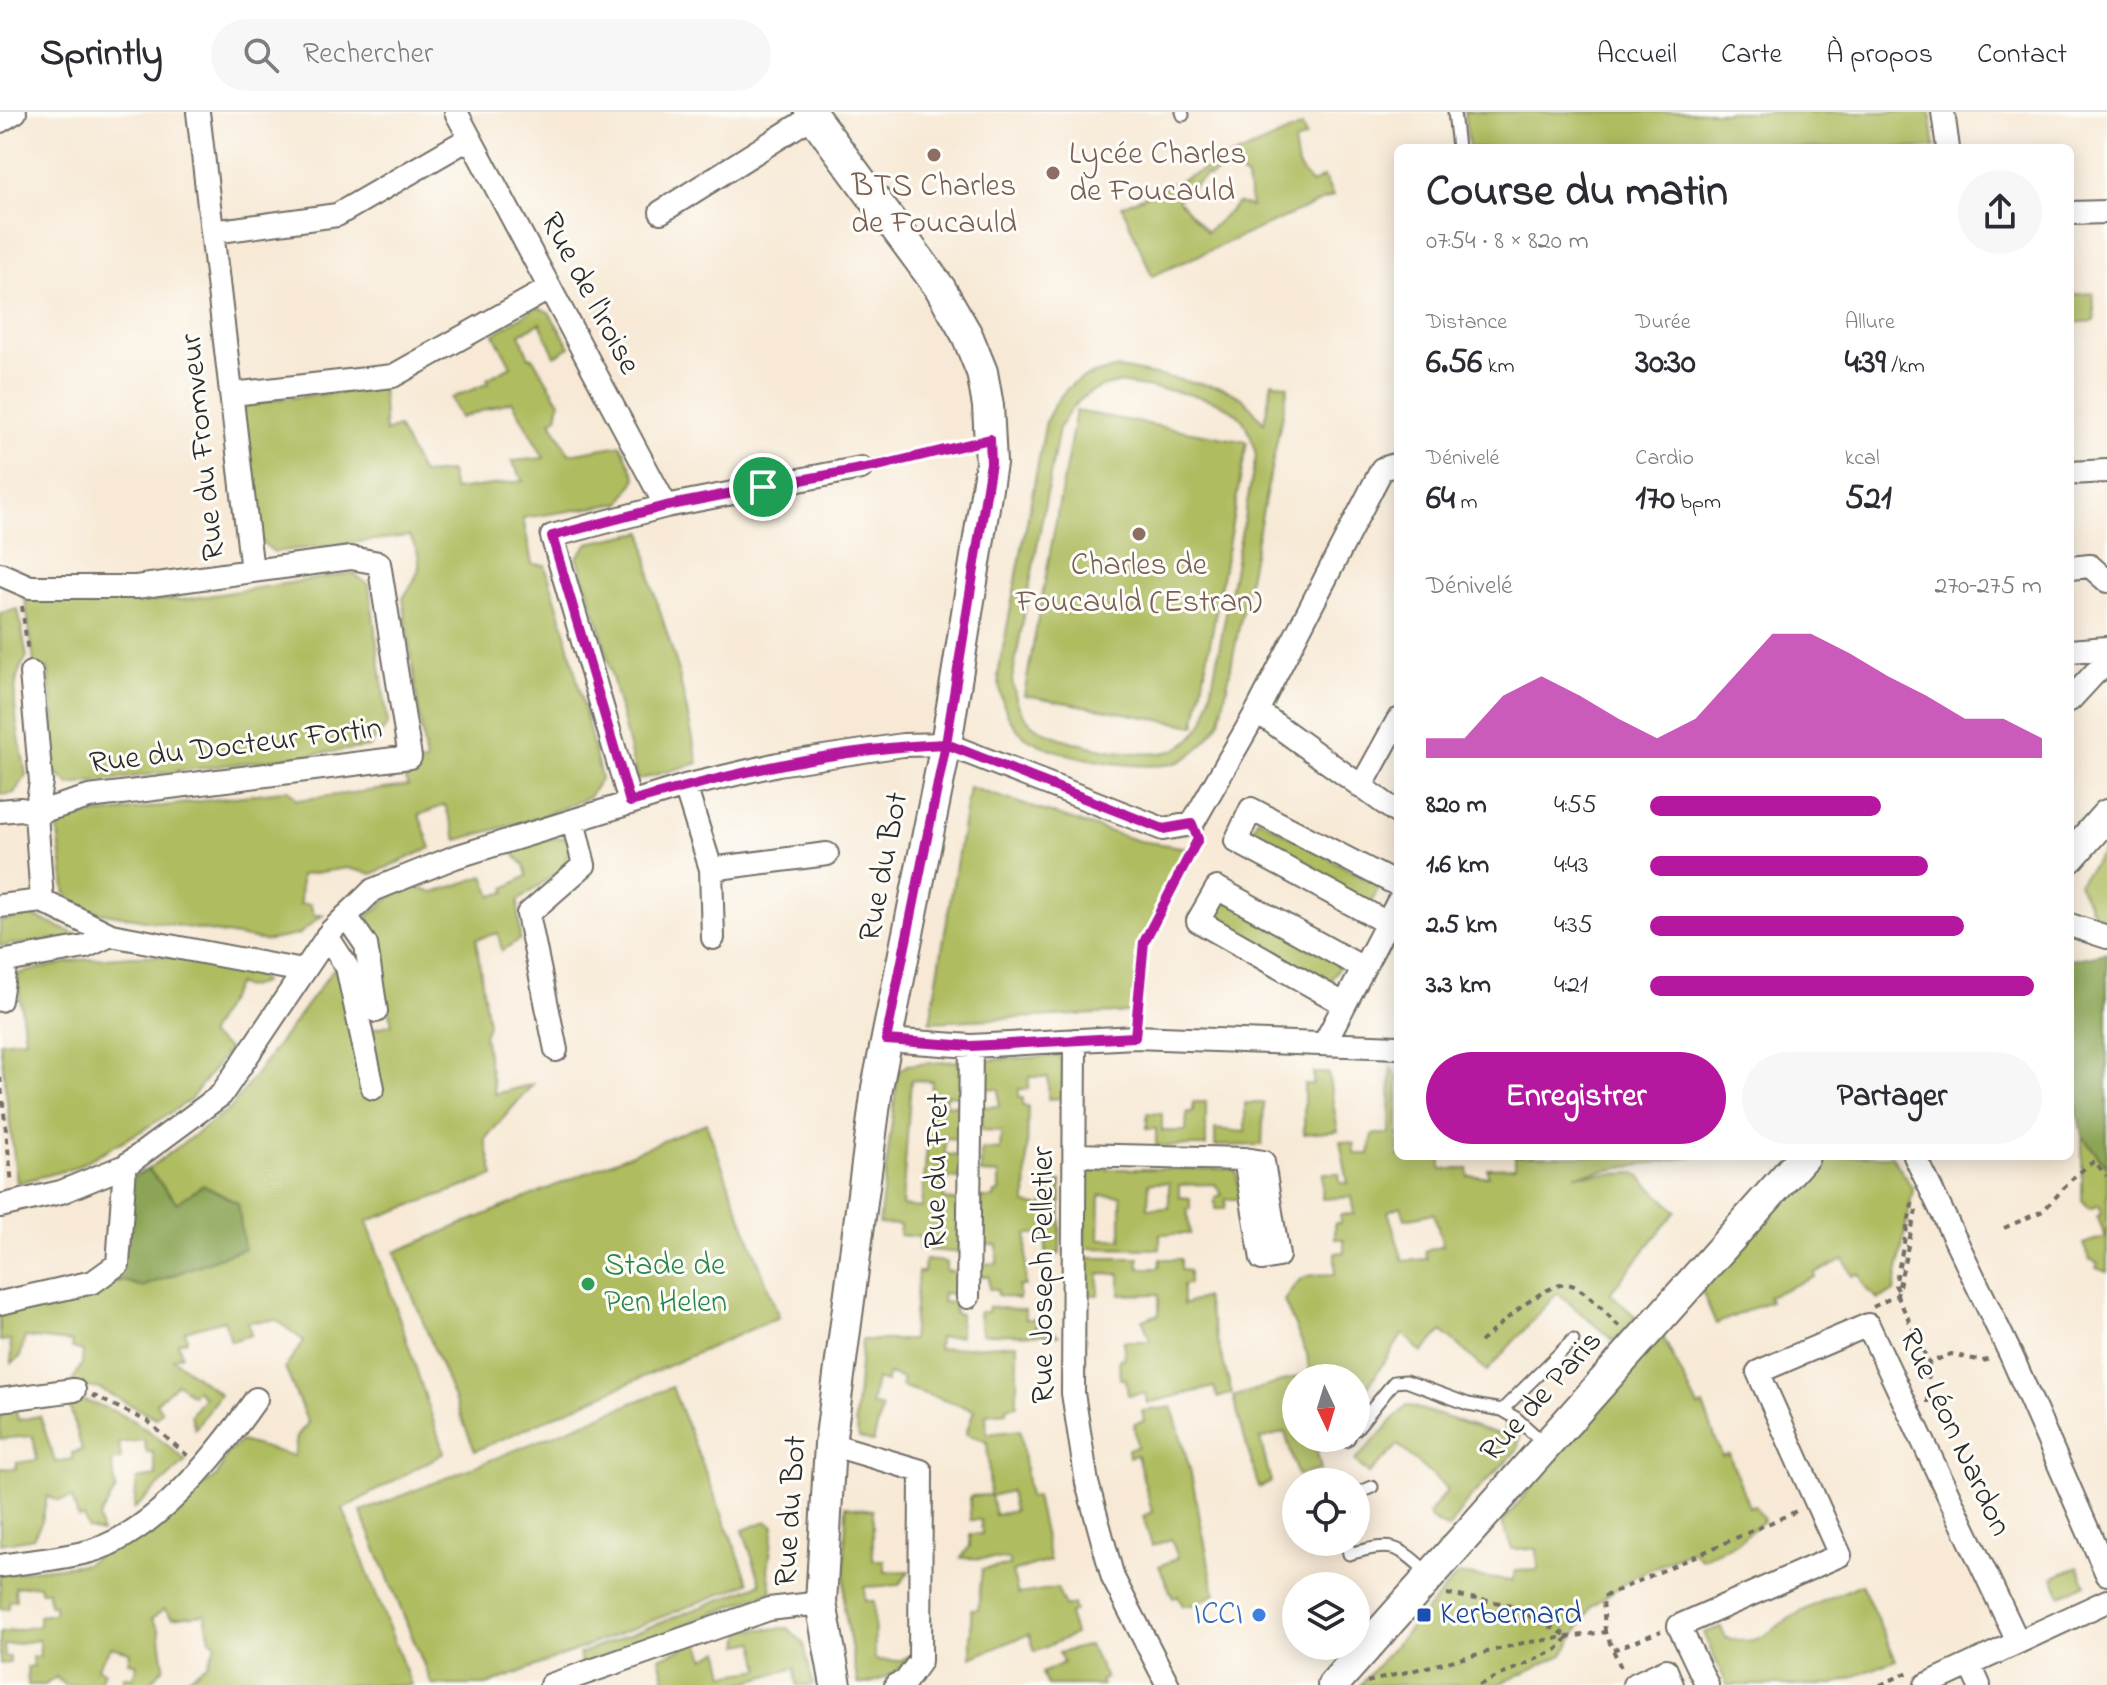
<!DOCTYPE html>
<html lang="fr">
<meta charset="utf-8">
<style>
body{margin:0;font-family:"Indie Flower",sans-serif;background:#f7f7f7;color:#2b2b33;height:100vh;display:flex;flex-direction:column;font-size:30px;white-space:nowrap}
*{box-sizing:border-box;margin:0}
p{font-size:26px;color:#7c7c81}
.icon{flex:none;width:44px;height:44px;fill:none;stroke:currentColor;stroke-width:2;stroke-linecap:round;stroke-linejoin:round}
.map{position:relative;flex:1;overflow:hidden}
.panel{position:absolute;left:1394px;top:32px;width:680px;height:1016px;display:flex;flex-direction:column;background:#fff;border-radius:12px;box-shadow:0 4px 20px #0003}
.panel>*{flex:none}
.needle{width:52px;rotate:176deg}
.controls{position:absolute;left:1282px;top:1252px;display:grid;gap:16px}
.controls a{display:grid;place-items:center;width:88px;height:88px;border-radius:50%;background:#fff;box-shadow:0 4px 20px #0003;font-size:40px}
.pin{position:absolute;display:grid;place-items:center;width:68px;height:68px;color:#fff;margin:-34px;border:4px solid #fff;border-radius:50%;box-shadow:0 2px 8px #0007}
.round{display:grid;place-items:center;flex:none;width:84px;height:84px;border-radius:42px;background:#f7f7f7}
.headline{display:flex;align-items:center;justify-content:space-between;height:136px;padding:0 32px}
h1{font-size:44px;font-weight:700;line-height:60px}
.metrics{display:grid;grid-template-columns:repeat(3,1fr);gap:12px;height:136px;padding:8px 32px}
.metrics div{display:grid;align-content:center}
.metrics b{font-size:34px;font-weight:700}
.metrics small{font-size:22px;font-weight:400}
.metrics p{font-size:22px}
.chart{height:224px;padding:16px 32px}
.chart p{display:flex;justify-content:space-between}
.chart svg{width:100%;height:144px;margin-top:8px;fill:#b5179e;opacity:.7}
.primary-button{display:flex;gap:16px;margin-top:auto;padding:16px 32px}
.primary-button a{flex:1;height:92px;border-radius:48px;background:#b5179e;color:#fff;font-size:32px;font-weight:700;line-height:92px;text-align:center}
.primary-button a+a{background:#f7f7f7;color:#2b2b33}
ul{padding:0 32px;list-style:none;font-size:26px}
li{display:grid;grid-template-columns:128px 96px 1fr;align-items:center;height:60px}
li i{height:20px;border-radius:10px;background:#b5179e}
header{display:flex;align-items:center;gap:48px;box-sizing:border-box;height:112px;padding:0 40px;background:#fff;border-bottom:2px solid #e1e1e2}
header strong{font-size:38px}
nav{display:flex;gap:44px;margin-inline-start:auto;font-size:28px}
.search{width:560px;height:72px;background:#f7f7f7;display:flex;align-items:center;gap:20px;box-sizing:border-box;padding:0 28px;border-radius:44px;color:#7c7c81;font-size:30px}
.map>svg:first-child{display:block}
.green{fill:#afbc5e;stroke:#6d7444;stroke-width:2;fill-rule:evenodd}
.forest{fill:#8ba455;stroke:#5b6840;stroke-width:2}
.lines{fill:none;stroke-linecap:round;stroke-linejoin:round}
.lane-casing{stroke:#726e66;stroke-width:15}
.street-casing{stroke:#726e66;stroke-width:26}
.secondary-casing{stroke:#726e66;stroke-width:34}
.path{stroke:#726e66;stroke-width:4;stroke-dasharray:6 6;stroke-linecap:butt}
.lane{stroke:#fff;stroke-width:11}
.street{stroke:#fff;stroke-width:22}
.secondary{stroke:#fff;stroke-width:30}
.route-casing{stroke:#fff;stroke-width:16}
.route{stroke:#b5179e;stroke-width:10}
.education-dot{fill:#8d6e63;stroke:#fdfcf7;stroke-width:3}
.leisure-dot{fill:#2e9e5b;stroke:#fdfcf7;stroke-width:3}
.shop-dot{fill:#3f7fe0;stroke:#fdfcf7;stroke-width:3}
.transit-dot{fill:#1a4fb4;stroke:#fdfcf7;stroke-width:3}
.labels{text-anchor:middle;dominant-baseline:central;stroke-width:6;stroke-linejoin:round;paint-order:stroke}
.education-label{font-size:32px;fill:#785e54;stroke:#fdfcf7}
.street-label{font-size:32px;fill:#2b2b2b;stroke:#fdfcf7}
.leisure-label{font-size:32px;fill:#27864d;stroke:#fdfcf7;text-anchor:start}
.shop-label{font-size:32px;fill:#366cbe;stroke:#fdfcf7;text-anchor:end}
.transit-label{font-size:32px;fill:#164399;stroke:#fdfcf7;text-anchor:start}
</style>
<header>
<strong>Sprintly</strong>
<div class="search"><svg class="icon" aria-label="search" viewBox="0 0 24 24"><circle cx="10" cy="10" r="6"/><path d="M15 15l6 6"/></svg>Rechercher</div>
<nav><a>Accueil</a><a>Carte</a><a>À propos</a><a>Contact</a></nav>
</header>
<div class="map">
<svg width="2107" height="1573" viewBox="0 0 2107 1573">
<rect width="100%" height="100%" fill="#fdfcf7"/>
<filter id="ink" filterUnits="userSpaceOnUse"><feTurbulence type="fractalNoise" baseFrequency=".0125" numOctaves="2"/><feDisplacementMap in="SourceGraphic" scale="16" xChannelSelector="R" yChannelSelector="G"/><feConvolveMatrix kernelMatrix="1 2 1 2 8 2 1 2 1" color-interpolation-filters="sRGB"/></filter>
<filter id="wash" filterUnits="userSpaceOnUse"><feTurbulence type="fractalNoise" baseFrequency=".006" numOctaves="4" result="noise"/><feDisplacementMap in="SourceGraphic" scale="32" xChannelSelector="R" yChannelSelector="G"/><feGaussianBlur stdDeviation="1.8" result="paint"/><feColorMatrix in="noise" values="0 0 0 0 0 0 0 0 0 0 0 0 0 0 0 0 0 1.4 0 .05"/><feComposite in="paint" operator="in"/></filter>
<g filter="url(#wash)">
<rect width="100%" height="100%" fill="#f7e9d5"/>
<path class="green" d="M1464,0H1930L1935,36H1469Z
M1302,14L1306,25L1294,31L1298,54L1311,72L1324,65L1333,84L1152,164L1122,94L1217,52L1220,59L1209,65L1206,63L1178,88L1207,120L1238,91L1251,95L1247,67L1227,47Z
M2093,181L2095,209L2070,211V183Z
M537,195L549,200L570,235L555,244L540,211L520,222L529,246L532,245L560,290L557,305L551,309L569,342L621,333L636,366L621,391L523,406L532,452L545,453L565,518L601,666L589,685L537,706L457,728L445,693L419,703L431,736L372,762L347,756L301,763L300,792H310L314,803H323L298,823L265,829L88,798L66,784L57,711L70,706L289,678L297,688L408,674L400,655L426,650L403,486C419,463 427,449 409,424L274,440L258,427L241,301L249,291L382,275L385,320L398,315L422,362L450,360L454,378L523,369L512,349L544,346L512,289L460,306L451,286L489,271L487,267L511,254L494,222Z
M1119,256L1223,276L1244,287L1264,311L1272,270L1288,274L1220,609C1210,625 1198,640 1181,649C1151,663 1042,644 1020,620C1004,603 1000,585 998,563L1046,309C1063,272 1079,263 1119,256ZM1118,271C1151,277 1215,280 1239,304C1249,314 1253,330 1256,344L1206,606C1197,621 1188,633 1171,639C1142,648 1055,631 1032,612C1018,600 1015,585 1012,568L1059,316C1074,289 1087,277 1118,271Z
M1076,299L1247,330L1195,614L1024,583Z
M643,420L652,474L677,553L698,651L637,668L600,515L577,445L588,431Z
M353,461L369,473L388,613L369,635L70,673L53,659L50,616L55,611L48,557L35,558L25,486L182,488Z
M18,497L27,545C3,576 21,627 26,663L14,681L0,683V501Z
M969,675L1139,729L1196,737L1145,833L1137,900L930,910Z
M1258,706L1379,775L1371,792L1249,726Z
M566,725L570,736L563,756L518,789L520,827L502,839L498,821L476,827L488,912L484,924L495,982L533,972L485,1027L494,1064L367,1109L444,1341L343,1397L411,1573H179L208,1551L216,1532L210,1527L205,1502L172,1506L164,1497L152,1507L159,1517L164,1555L149,1573H122L124,1564L133,1566L137,1552L128,1550L130,1540L111,1535L97,1556L104,1559L99,1573H64L56,1565L45,1573H28L27,1555L33,1554L32,1545L40,1544L39,1528L4,1533L5,1545H10V1551L0,1552V1521L39,1514V1504L54,1502V1493H49L48,1479H40L39,1473L15,1475L16,1488L9,1489V1496L0,1497V1462L85,1452L217,1364L227,1342L241,1329L294,1344L297,1324L308,1311L285,1256L304,1229L276,1208L248,1210L251,1223L231,1229L224,1208L185,1219L187,1228L178,1231L182,1243L173,1247L220,1282L195,1317L191,1303L204,1285L196,1278L192,1283L177,1271L156,1291L162,1299L156,1306L100,1277L71,1272L82,1252L83,1239L72,1236V1230L25,1225L20,1245L12,1251L10,1228L0,1229V1202L125,1169L142,1175L244,1136L177,1091L148,1057L231,996L337,852L369,918L392,912L368,804L402,776H419L433,781L484,764L492,784L506,780L505,776L527,764L524,753L508,736L534,728Z
M2107,735V807L2095,804L2078,771Z
M1220,782L1341,851L1330,870L1212,812Z
M33,804L82,825L0,834V809Z
M133,844H166L257,861L263,871L245,876L237,872L208,923L229,937L189,989L143,1018L74,1056L17,1071L0,930L25,927L17,862L79,848Z
M1058,944L1063,952L1062,986L1048,987V965H1029L1028,977H1019V986H1023V994H1028L1026,1092L1043,1095L1047,1072L1061,1070L1060,1142L1046,1144V1122H1027L1025,1174H1019V1187L997,1183V1177H989V1164H979V1151L997,1152V1133L980,1132V1086H994L995,1081L999,1080V1062L981,1061V1037L1000,1038L1001,1019L981,1018L982,995L999,994V977L982,976V953L989,948Z
M956,949L962,955L963,984L946,983L945,992L962,994V1027L945,1026V1042L962,1044V1067L945,1066L944,1087L961,1089V1141L919,1137L920,1125L899,1123L900,1113L879,1112L898,960L907,953ZM911,968L932,969L922,1096L902,1094Z
M1391,956L1398,966V1044H1441V1057H1468V1064H1488L1487,1056L1515,1055V1044H1699L1575,1063L1636,1061L1676,1099L1610,1181L1636,1205L1614,1229L1557,1181L1487,1259L1442,1219L1422,1241L1403,1222L1356,1292V1266H1310L1307,1242L1284,1189C1301,1161 1303,1163 1335,1162V1141L1344,1140V1127H1335V1111H1340V1103L1354,1102L1351,1085L1322,1087L1323,1061H1339L1340,1071H1348L1340,1029L1354,1031V1042H1369L1373,1022H1390ZM1401,1094L1405,1107L1434,1101L1443,1134L1425,1139L1427,1147L1403,1149L1388,1099Z
M1313,961H1328L1338,1019L1304,1022V972H1313Z
M1193,990H1206V1034H1156V1017H1147V1001L1162,1002V1019H1186L1187,1000H1193Z
M1245,991H1264L1262,1033L1215,1034V1017L1245,1020Z
M706,1011L779,1205L475,1339L395,1140Z
M2082,1024L2107,1054V1160L2096,1156L2098,1151L2089,1147L2083,1132L2106,1125L2097,1104L2102,1102L2099,1093L2090,1097L2082,1088Z
M1820,1044H1892L1913,1077L1894,1180L1878,1187L1866,1177L1859,1161L1852,1164L1844,1147L1814,1161L1815,1165L1768,1184L1770,1189L1716,1212L1701,1177Z
M1089,1057H1236L1241,1087H1226L1225,1097H1215V1085L1222,1083L1215,1072L1179,1073V1085L1190,1086V1097H1187L1190,1122H1160V1137L1084,1136L1086,1061ZM1149,1071H1169V1096H1148ZM1100,1083L1121,1084V1127H1099Z
M1084,1146H1139V1156H1159L1160,1147H1181V1158L1189,1159V1172L1183,1173V1193L1205,1185L1232,1281L1218,1286L1214,1275L1147,1291L1145,1281L1128,1283L1126,1267H1120L1119,1247L1125,1246L1123,1229H1150L1143,1208L1159,1202V1182L1120,1183V1162H1099L1098,1183H1083Z
M925,1148L946,1150V1159L960,1160V1183L943,1181L942,1190L955,1191V1202H960V1224L939,1226L938,1237L1017,1232V1293L1006,1295V1300L986,1302L987,1322L1020,1318L1029,1385L1036,1384L1050,1449L1012,1460L1018,1482L1057,1476L1065,1495L1073,1492L1075,1499L1069,1502L1075,1522L1035,1540L1029,1522L971,1546V1497H978L982,1457L1010,1454L1008,1447L961,1446L970,1434V1422H982L981,1408H970V1384L990,1383L987,1330L966,1322L974,1298L901,1274L903,1267L889,1262L886,1270L876,1267L871,1293L882,1296L873,1330L859,1326L855,1310L862,1228H912L918,1160H924ZM1010,1379L1014,1399L995,1403L991,1384Z
M989,1195L1025,1198V1207H1035V1214H1045L1058,1223L981,1222L979,1200H988Z
M1659,1217L1698,1295L1703,1293L1722,1344L1729,1342L1749,1395L1755,1393L1764,1408L1737,1431L1702,1447L1691,1439L1635,1464L1592,1494L1563,1543L1497,1573H1360L1458,1462L1512,1469L1516,1459L1538,1458L1537,1437H1512L1502,1411Z
M1305,1262L1306,1266H1296V1326H1314L1321,1358L1297,1363L1285,1320L1260,1327L1271,1370L1259,1376L1233,1285Z
M672,1275L749,1471L487,1573H432L361,1400Z
M67,1285C120,1295 145,1314 186,1349L134,1397L137,1367L156,1364L153,1340L147,1341L144,1328L119,1331L121,1347L112,1349L116,1378L99,1406L101,1420L88,1417L84,1405L78,1406L72,1386L59,1389L47,1384L42,1409L33,1426L0,1432V1356L16,1357V1351L37,1348L33,1324L0,1327V1294L14,1291L18,1308L40,1304L55,1350L72,1347V1341L82,1338Z
M1407,1293L1502,1323L1507,1309L1520,1323L1518,1337L1469,1387L1448,1417L1431,1407L1429,1401L1448,1377L1398,1333L1369,1362L1355,1349Z
M1172,1295L1190,1357L1215,1482L1193,1494H1183L1178,1484L1173,1486L1159,1454L1178,1446L1171,1427L1152,1434L1143,1404L1152,1400L1137,1343L1129,1345L1128,1337L1137,1335L1134,1312L1144,1309L1142,1299Z
M846,1394L873,1398V1448H885V1460L909,1459L899,1473L864,1475L865,1489H874L875,1548L899,1549L912,1543C904,1558 876,1573 858,1572L844,1495Z
M766,1409L774,1414L768,1458L772,1479L581,1553L579,1542L761,1472L743,1418Z
M2078,1455L2086,1472L2061,1484L2053,1465Z
M1861,1472L1896,1548L1834,1573H1727L1703,1521L1721,1515L1726,1526C1762,1535 1766,1520 1790,1506C1813,1492 1838,1483 1861,1472Z
M788,1516L804,1532L813,1573H797L795,1556L735,1573H656L665,1569L659,1546L699,1529L705,1546L720,1539L725,1563L761,1557L755,1530L740,1533L742,1518Z
M1089,1533L1106,1566L1100,1569L1102,1573H1047L1042,1561L1063,1551L1059,1541Z"/>
<path class="forest" d="M2107,841V1054L2082,1024L2075,986L2070,980V848Z
M148,1057L177,1091L203,1073L238,1091L244,1136L142,1175L125,1169L93,1170L118,1152L124,1069Z"/>
</g>
<g filter="url(#ink)">
<g class="lines">
<defs>
<path id="lane" d="M1182,0L1183,3
M1454,0L1458,36
M1502,1298L1573,1228
M1356,1317L1394,1270L1406,1269L1468,1292L1502,1298L1516,1306L1546,1333
M1346,1329L1349,1326
M1356,1382L1372,1375
M1347,1430L1349,1442C1393,1430 1397,1432 1430,1463"/>
<path id="street" d="M456,0L666,394
M1943,0L1948,36
M0,9L15,0
M661,100L813,4
M2070,101L2107,100
M213,120L337,103L470,26
M232,282L393,264L550,176
M2070,361L2107,359
M2070,456L2090,454L2107,469
M252,459L351,446L379,451L410,645L89,685L36,701L42,789L111,823L303,859
M0,462L30,475H136L252,459L198,0
M2070,539L2107,536
M2070,588L2095,561L2107,553
M1257,599L1398,701
M685,674L711,757L827,742
M1361,675L1398,608
M630,690L552,424L666,394L861,356
M0,699L21,697L36,701L41,670L31,561
M711,757L713,826
M0,794L42,789
M346,804L366,833L376,899
M1387,811L1236,729L1251,697L1398,773
M2070,813L2107,825
M327,824L347,855L373,976
M0,888L6,849L85,835L111,823
M1344,892L1198,809L1217,776L1363,856
M886,928L971,934L1135,925L1398,935
M1075,928L1073,1281L1087,1371L1113,1466L1168,1573
M1324,932L1398,790
M556,938L528,802L584,753L573,709
M1075,1043L1245,1047L1263,1050L1278,1144L1262,1147L1245,1047
M1915,1044L2011,1243L2107,1462
M0,1094L61,1080L125,1054L221,983L331,819L373,778L455,745L685,674L778,652L903,633L946,632L1163,717L1192,712L1257,599L1382,357L1398,352
M968,1185L971,934
M0,1191L93,1170L118,1152L125,1054
M0,1288L74,1278
M830,1332L921,1359L920,1549L905,1570L896,1573
M0,1454C30,1449 62,1447 91,1439C156,1420 219,1340 256,1287
M1970,1553L1979,1573
M551,1573L769,1497L821,1491
M1634,1573L1666,1558L1672,1573
M1707,1573L1679,1514L1840,1443L1758,1260L1868,1213L2018,1530
M1926,1573L2107,1489"/>
<path id="secondary" d="M810,0L940,176L967,223L982,260L988,294L991,351L946,632L877,976L830,1332L821,1491L836,1573
M2070,745L2107,703
M1333,1573L1804,1044"/>
</defs>
<use href="#lane" class="lane-casing"/>
<use href="#street" class="street-casing"/>
<use href="#secondary" class="secondary-casing"/>
<path class="path" d="M879,354L968,333
M22,494L28,541
M1137,907L1144,830L1195,732
M0,965L12,1072
M2004,1116L2043,1099L2075,1064L2094,1049L2107,1064
M1898,1178L1895,1173L1913,1088
M1897,1183L1929,1251
M1873,1195L1897,1183L1917,1094
M1480,1230C1498,1215 1552,1162 1574,1174C1591,1183 1607,1203 1621,1216
M92,1283L147,1309L188,1344
M1928,1291L1929,1251L1951,1242L1982,1249L1993,1247
M1447,1482L1506,1492L1566,1523
M1605,1520L1603,1485L1799,1398
M1613,1538L1661,1519
M1367,1570L1523,1531L1605,1520L1623,1560
M1479,1573L1558,1537L1568,1525
M1880,1573L1911,1559"/>
<use href="#lane" class="lane"/>
<use href="#street" class="street"/>
<use href="#secondary" class="secondary"/>
</g>
</g>
<g class="lines" filter="url(#ink)">
<defs>
<path id="route" d="M763,375L666,394L552,424L630,690C733,661 838,636 946,632L886,928L971,934L1135,925L1144,830L1198,727L1192,712L1163,717L946,632L991,351L990,327L882,353L763,375"/>
</defs>
<use href="#route" class="route-casing"/>
<use href="#route" class="route"/>
</g>
<g class="education-dot">
<circle cx="934" cy="43" r="8"/>
<circle cx="1053" cy="61" r="8"/>
<circle cx="1139" cy="422" r="8"/>
</g>
<circle class="leisure-dot" cx="588" cy="1172" r="8"/>
<circle class="shop-dot" cx="1259" cy="1503" r="8"/>
<rect class="transit-dot" x="1416" y="1495" width="16" height="16" rx="4"/>
<g class="labels">
<g class="education-label">
<text x="1069" y="43" text-anchor="start">Lycée Charles<tspan x="1069" dy="37">de Foucauld</tspan></text>
<text x="934" y="75">BTS Charles<tspan x="934" dy="37">de Foucauld</tspan></text>
<text x="1139" y="454">Charles de<tspan x="1139" dy="37">Foucauld (Estran)</tspan></text>
</g>
<g class="street-label">
<text transform="translate(589 182) rotate(62)">Rue de l'Iroise</text>
<text transform="translate(204 335) rotate(-96)">Rue du Fromveur</text>
<text transform="translate(236 635) rotate(-7)">Rue du Docteur Fortin</text>
<text transform="translate(885 755) rotate(-79)">Rue du Bot</text>
<text transform="translate(938 1059) rotate(-89)">Rue du Fret</text>
<text transform="translate(1044 1163) rotate(-90)">Rue Joseph Pelletier</text>
<text transform="translate(1542 1285) rotate(-48)">Rue de Paris</text>
<text transform="translate(1954 1321) rotate(65)">Rue Léon Nardon</text>
<text transform="translate(792 1399) rotate(-86)">Rue du Bot</text>
</g>
<g class="leisure-label">
<text x="604" y="1154">Stade de<tspan x="604" dy="37">Pen Helen</tspan></text>
</g>
<g class="shop-label">
<text x="1243" y="1503">ICCI</text>
</g>
<g class="transit-label">
<text x="1440" y="1503">Kerbernard</text>
</g>
</g>
</svg>
<div class="controls">
<a><svg class="needle" viewBox="-14 -14 28 28"><path d="M0-13l5 13h-10z" fill="#e53935"/><path d="M0 13l5-13h-10z" fill="#7c7c81"/></svg></a>
<a><svg class="icon" aria-label="locate" viewBox="0 0 24 24"><circle cx="12" cy="12" r="6"/><path d="M12 2v4M12 18v4M2 12h4M18 12h4"/></svg></a>
<a><svg class="icon" aria-label="layers" viewBox="0 0 24 24"><path d="M12 4l9 5-9 5-9-5zM3 14l9 5 9-5"/></svg></a>
</div>
<div class="pin" style="left:763px;top:375px;background:#1e9e55"><svg class="icon" aria-label="arrive" viewBox="0 0 24 24"><path d="M6 21V4h12l-3 4 3 4H6"/></svg></div>
<section class="panel">
<div class="headline"><div><h1>Course du matin</h1><p>07:54 · 8 × 820 m</p></div><a class="round"><svg class="icon" aria-label="share" viewBox="0 0 24 24"><path d="M12 15V3M7 8l5-5 5 5M5 13v7h14v-7"/></svg></a></div>
<div class="metrics">
<div><p>Distance</p><b>6.56<small> km</small></b></div>
<div><p>Durée</p><b>30:30</b></div>
<div><p>Allure</p><b>4:39<small> /km</small></b></div>
</div>
<div class="metrics">
<div><p>Dénivelé</p><b>64<small> m</small></b></div>
<div><p>Cardio</p><b>170<small> bpm</small></b></div>
<div><p>kcal</p><b>521</b></div>
</div>
<div class="chart"><p><span>Dénivelé</span>270–275 m</p>
<svg viewBox="0 0 160 44" preserveAspectRatio="none"><path d="M0 44V38L10 38L20 25L30 19L40 25L50 32L60 38L70 32L80 19L90 6L100 6L110 12L120 19L130 25L140 32L150 32L160 38V44z"/></svg>
</div>
<ul>
<li><b>820 m</b>4:55<i style="width:59%"></i></li>
<li><b>1.6 km</b>4:43<i style="width:71%"></i></li>
<li><b>2.5 km</b>4:35<i style="width:80%"></i></li>
<li><b>3.3 km</b>4:21<i style="width:98%"></i></li>
</ul>
<div class="primary-button"><a>Enregistrer</a><a>Partager</a></div>
</section>
</div>
